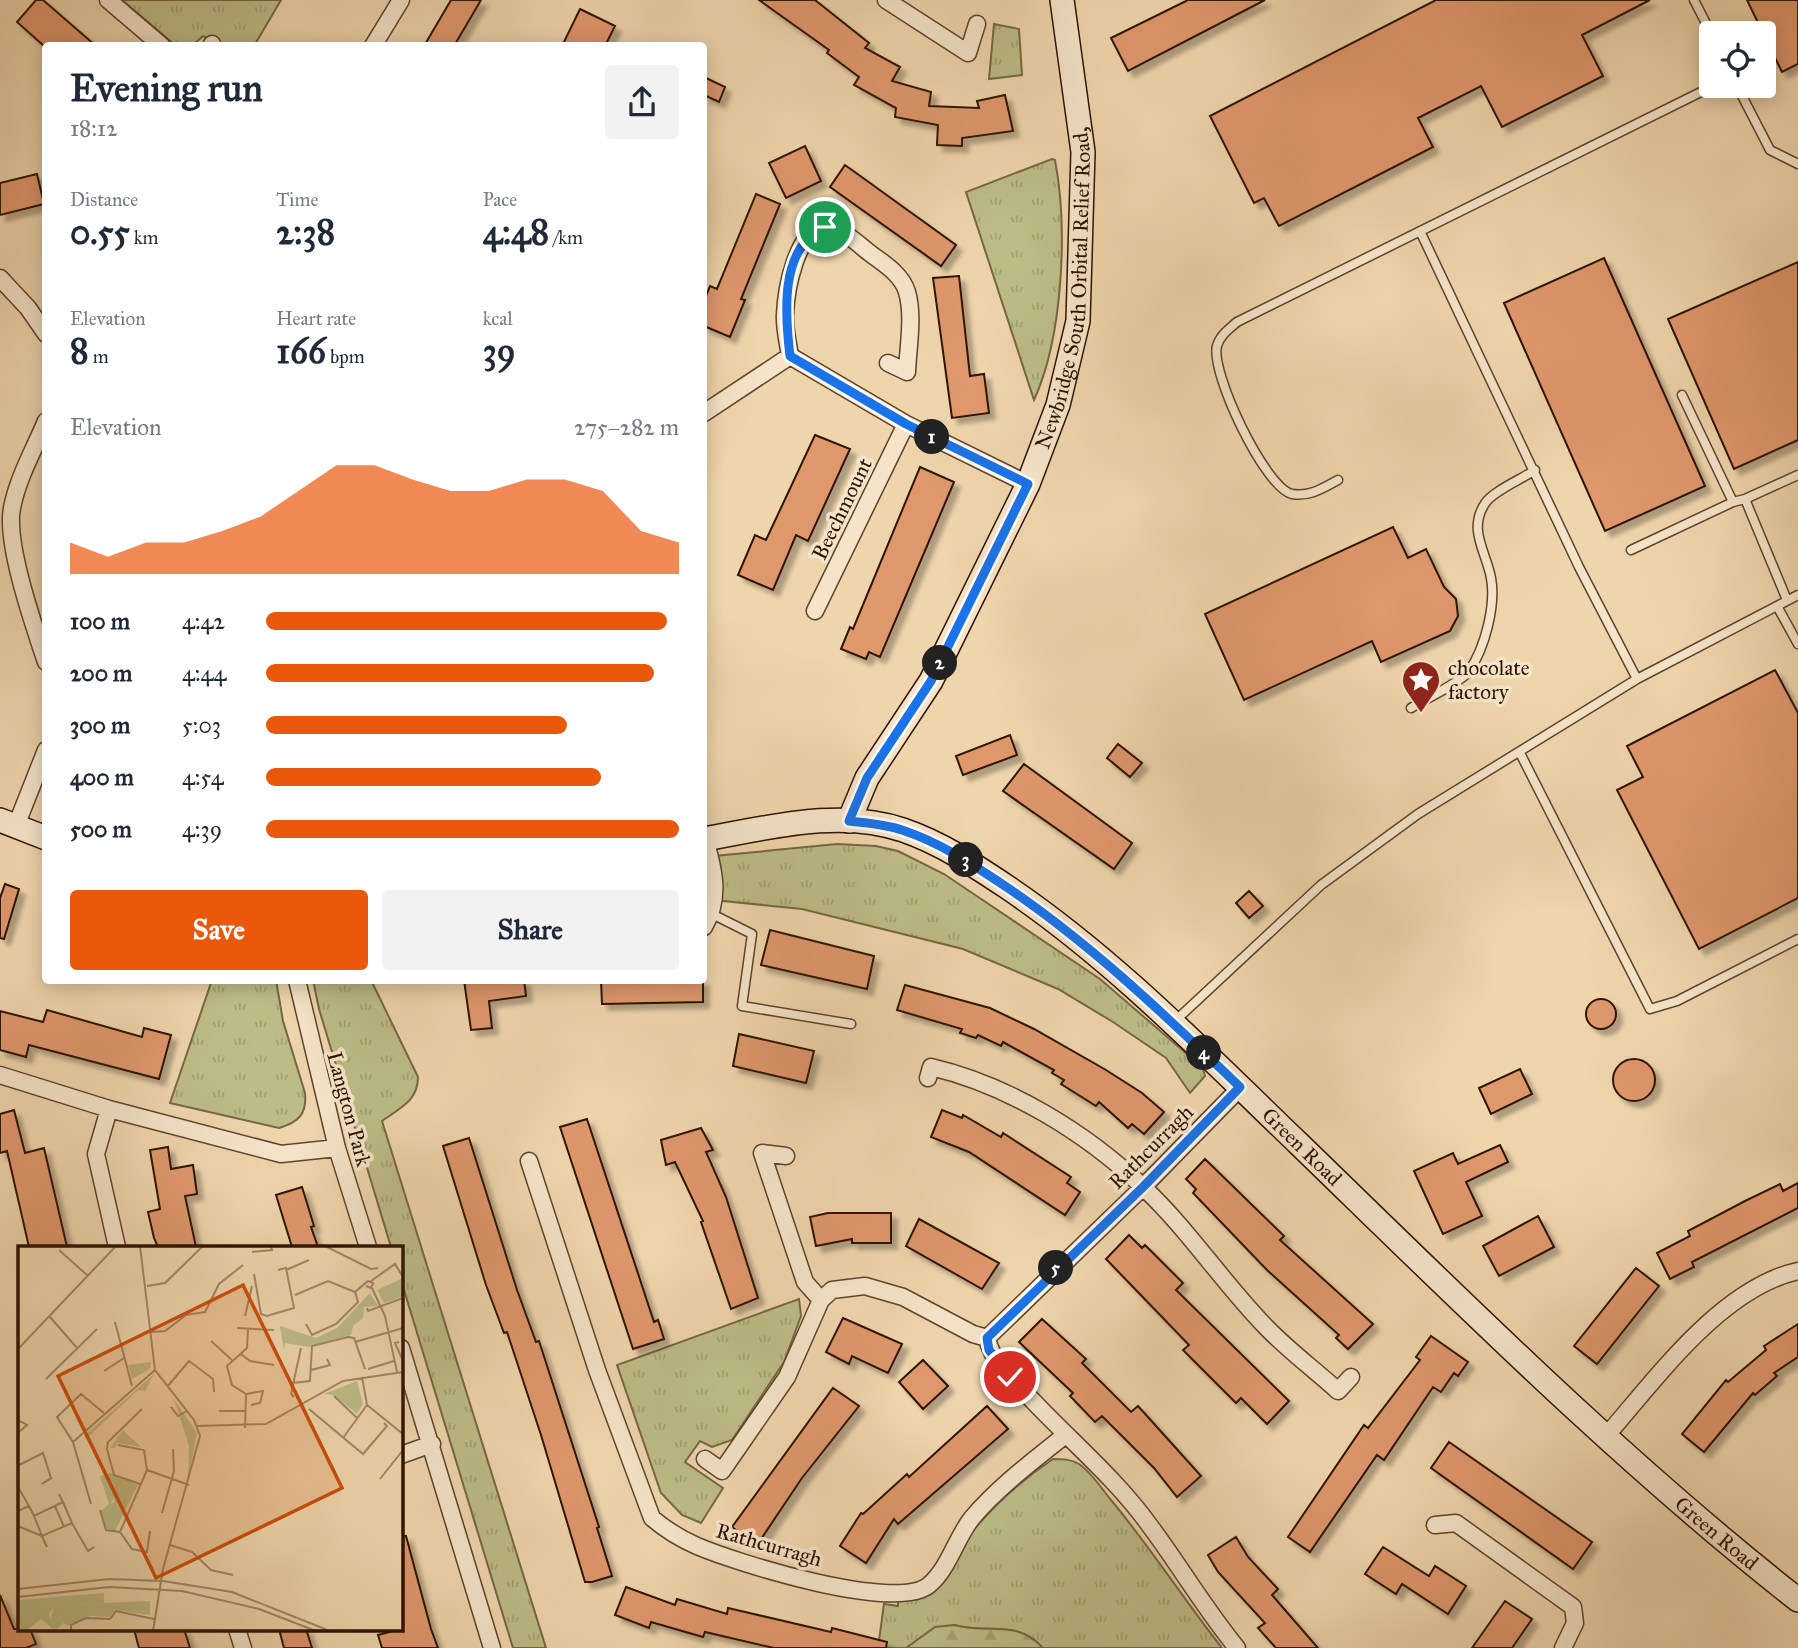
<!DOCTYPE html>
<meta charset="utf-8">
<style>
body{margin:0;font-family:"IM FELL Great Primer",serif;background:#f2f2f3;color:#1f2937;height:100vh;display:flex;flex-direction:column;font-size:26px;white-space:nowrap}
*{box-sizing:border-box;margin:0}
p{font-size:23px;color:#747a83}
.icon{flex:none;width:38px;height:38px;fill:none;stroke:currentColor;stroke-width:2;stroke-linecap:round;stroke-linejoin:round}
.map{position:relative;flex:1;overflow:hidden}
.side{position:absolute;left:42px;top:42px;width:665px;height:942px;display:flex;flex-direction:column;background:#fff;border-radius:7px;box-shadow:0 4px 18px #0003}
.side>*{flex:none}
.tools{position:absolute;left:1699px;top:21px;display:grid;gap:14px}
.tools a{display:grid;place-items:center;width:77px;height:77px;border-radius:7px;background:#fff;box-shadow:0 4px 18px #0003;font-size:35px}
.pin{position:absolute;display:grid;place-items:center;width:60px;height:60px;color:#fff;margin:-30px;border:4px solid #fff;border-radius:50%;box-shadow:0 2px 7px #0007}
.km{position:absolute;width:35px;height:35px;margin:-18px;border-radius:50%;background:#222;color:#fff;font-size:19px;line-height:35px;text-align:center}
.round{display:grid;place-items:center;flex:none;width:74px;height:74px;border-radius:7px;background:#f2f2f3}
.headline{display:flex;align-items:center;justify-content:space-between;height:119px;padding:0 28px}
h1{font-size:38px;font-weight:700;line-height:52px}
.figures{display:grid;grid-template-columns:repeat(3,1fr);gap:10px;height:119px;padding:7px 28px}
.figures div{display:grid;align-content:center}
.figures b{font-size:35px;font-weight:700}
.figures small{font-size:19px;font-weight:400}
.figures p{font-size:19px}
.chart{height:196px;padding:14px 28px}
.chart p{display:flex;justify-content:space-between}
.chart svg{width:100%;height:126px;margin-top:7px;fill:#ea580c;opacity:.7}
.button{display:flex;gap:14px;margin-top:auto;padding:14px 28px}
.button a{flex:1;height:80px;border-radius:7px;background:#ea580c;color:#fff;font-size:28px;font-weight:700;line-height:80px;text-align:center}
.button a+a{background:#f2f2f3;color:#1f2937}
ul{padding:0 28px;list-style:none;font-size:23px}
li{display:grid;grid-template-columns:112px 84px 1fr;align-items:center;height:52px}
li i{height:18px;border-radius:9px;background:#ea580c}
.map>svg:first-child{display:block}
.grass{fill:url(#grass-tufts);stroke:#766744;stroke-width:2}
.forest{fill:url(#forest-firs);stroke:#766744;stroke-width:2}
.building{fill:#df976c;stroke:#2e1202;stroke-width:2;filter:url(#shadow)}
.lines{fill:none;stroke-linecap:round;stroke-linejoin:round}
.lane-casing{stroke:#5e432c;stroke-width:11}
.street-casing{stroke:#5e432c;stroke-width:19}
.secondary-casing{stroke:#2e1202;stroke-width:26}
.lane{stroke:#f5e4c9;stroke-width:8}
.street{stroke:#f5e4c9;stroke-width:16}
.secondary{stroke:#f5e4c9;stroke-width:23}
.route-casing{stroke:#fff;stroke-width:14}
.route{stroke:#1a73e8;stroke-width:9}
.labels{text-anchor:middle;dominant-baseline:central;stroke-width:7;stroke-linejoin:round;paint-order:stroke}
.street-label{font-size:21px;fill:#2e1202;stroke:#f5e4c9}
.poi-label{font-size:21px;fill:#2e1202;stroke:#f5e4c9;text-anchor:start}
.inset-road{fill:none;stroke:#a28768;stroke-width:2}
.view{fill:#cc4e0a;fill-opacity:0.15;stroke:#cc4e0a;stroke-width:3.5}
.inset-edge{fill:none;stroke:#2e1202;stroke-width:3.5}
</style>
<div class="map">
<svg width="1798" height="1648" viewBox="0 0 1798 1648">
<defs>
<pattern id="grass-tufts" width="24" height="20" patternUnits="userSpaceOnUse" patternTransform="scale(1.75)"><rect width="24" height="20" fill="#bdbc87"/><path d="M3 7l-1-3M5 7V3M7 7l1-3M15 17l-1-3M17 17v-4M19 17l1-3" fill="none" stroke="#a3a173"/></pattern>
<pattern id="forest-firs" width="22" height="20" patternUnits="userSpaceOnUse" patternTransform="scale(1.75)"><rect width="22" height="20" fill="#bdbc87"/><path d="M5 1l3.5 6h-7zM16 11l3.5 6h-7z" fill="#a3a173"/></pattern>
<filter id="shadow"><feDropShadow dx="6" dy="6" stdDeviation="2" flood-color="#0004"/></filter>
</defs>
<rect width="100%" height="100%" fill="#efd5ac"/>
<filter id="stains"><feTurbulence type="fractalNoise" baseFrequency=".00286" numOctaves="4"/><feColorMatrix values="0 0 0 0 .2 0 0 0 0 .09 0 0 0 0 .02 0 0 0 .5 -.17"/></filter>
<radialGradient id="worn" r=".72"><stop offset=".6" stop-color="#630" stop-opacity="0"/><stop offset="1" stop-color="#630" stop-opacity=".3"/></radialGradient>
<path class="grass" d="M122,0H281L254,46L217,45L203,36L193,45H175Z
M994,24L1019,29L1022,75L989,79Z
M1052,159L1055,160C1068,228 1063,337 1034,400L966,192Z
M837,844L876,846L898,851L944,874L1100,979L1180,1048L1203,1069L1205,1076L1190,1093L1166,1058L1113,1022L1058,989L963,949L802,909L704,899V857Z
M212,980H276L283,1021L305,1093C307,1114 299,1122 279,1128L170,1103Z
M313,980H371L418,1077C418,1101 400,1108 382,1121L546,1648H513L401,1280V1247H391L319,1009Z
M799,1299L801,1316L784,1362L732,1440L712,1447L700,1441L685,1462L723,1488L701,1523L682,1515L661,1493L617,1365Z
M1053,1459C1062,1459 1071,1459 1079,1464C1091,1472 1102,1489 1111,1500C1151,1548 1184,1600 1222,1648H1043C1015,1618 989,1635 954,1625L906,1648H878L884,1604L898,1606V1598C961,1596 944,1563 976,1527C997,1503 1026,1477 1053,1459Z"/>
<path class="forest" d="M954,1625C989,1635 1015,1618 1043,1648H906L935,1627Z"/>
<path class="building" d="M36,0H43L96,46H44L17,22Z
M451,0H481L454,46H424Z
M759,0H815L869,43L865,48L900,67L892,81L931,92L929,106L979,108L977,101L1005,95L1013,131L962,138V146L937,145L938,125L895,117L896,108L854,85L859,77L827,53L829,50Z
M1188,0H1265L1128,71L1111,38Z
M1436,0H1650L1582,35L1603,76L1502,127L1481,86L1418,118L1433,147L1279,226L1264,198L1254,203L1210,116Z
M1747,0H1798V64L1782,72Z
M580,9L615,26L605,46H562Z
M704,77L725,87L719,102L704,95Z
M805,146L821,181L786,198L769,163Z
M845,165L956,245L941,266L830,187Z
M37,174L44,204L0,215V183Z
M756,194L780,204L741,299L745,300L730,337L704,326V301L710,286L717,289Z
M1604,258L1705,486L1605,531L1504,303Z
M1798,262V440L1734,469L1668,319Z
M959,276L970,376L984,374L989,413L952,418L933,278Z
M815,435L850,449L808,541L796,535L773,590L738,575L755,535L766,540Z
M920,467L954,482L880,657L869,652L866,659L841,649L850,627L853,629Z
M1393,527L1408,558L1426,549L1444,587L1456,599L1458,616L1450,631L1381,662L1372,641L1244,700L1205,614Z
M1775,670L1798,713V898L1699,949L1617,790L1643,777L1627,746Z
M1010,735L1017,755L963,775L956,756Z
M1118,744L1142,763L1130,777L1107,758Z
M1024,764L1132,843L1114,869L1003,791Z
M5,884L19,889L4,939L0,938V898Z
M1249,891L1263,906L1249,918L1236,903Z
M770,930L874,956L867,989L761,965Z
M464,980H524L526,996L489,1001L492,1028L471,1030Z
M601,980H703V1002L602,1004Z
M905,985L990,1008L1034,1029L1106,1070L1142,1093L1164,1112L1144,1134L1132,1124L1128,1128L1099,1102L1096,1106L1061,1084L1064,1080L1052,1073L1054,1070L1003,1042L1001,1046L978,1035L976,1038L960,1033L962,1029L897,1010Z
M1586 1014a15 15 0 1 1 30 0a15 15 0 1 1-30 0Z
M47,1010L142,1037L144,1028L171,1035L159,1079L29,1045L26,1057L0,1050V1011L43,1022Z
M739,1034L814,1051L806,1083L733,1066Z
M1613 1080a21 21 0 1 1 42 0a21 21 0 1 1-42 0Z
M1520,1069L1532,1094L1491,1114L1479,1088Z
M14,1110L25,1153L44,1148L67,1247H29L7,1151L0,1153V1114Z
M942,1110L962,1118L963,1115L1001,1137L1003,1133L1071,1177L1067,1183L1080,1192L1065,1215L969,1152L931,1137Z
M587,1119L654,1322L658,1320L664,1339L633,1349L560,1127Z
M701,1128L713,1150L706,1152L726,1197L758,1298L731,1309L701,1222L703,1221L675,1162L666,1165L661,1140Z
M469,1138L517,1290L536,1342L539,1341L599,1527L597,1528L612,1576L592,1582H585L541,1435L507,1332L504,1333L486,1285L443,1146Z
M1500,1145L1508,1162L1466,1182L1482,1216L1443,1234L1414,1171L1453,1153L1458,1164Z
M168,1147L171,1169L193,1165L197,1194L185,1196L196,1247H158L154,1238L148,1212L160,1209L150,1150Z
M1205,1159L1284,1236L1280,1240L1373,1324L1348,1349L1336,1338L1339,1335L1267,1270L1193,1193L1196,1189L1186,1179Z
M1798,1183V1208L1692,1262L1694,1267L1670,1279L1657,1253L1690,1236L1688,1231L1745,1201L1780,1184L1783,1191Z
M302,1187L314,1226L311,1227L318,1247H292L276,1195Z
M828,1213H891V1243H852V1239L816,1246L810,1217Z
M1538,1216L1554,1247L1499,1276L1483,1246Z
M919,1219L999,1263L982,1289L906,1246Z
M1129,1235L1142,1248L1145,1245L1183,1283L1176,1290L1289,1401L1267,1424L1241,1398L1236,1403L1183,1350L1189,1345L1106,1259Z
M1636,1268L1659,1286L1597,1364L1574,1346Z
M843,1318L902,1344L888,1373L852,1356L849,1364L826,1352Z
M1042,1319L1086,1359L1082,1363L1131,1412L1138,1406L1201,1476L1177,1497L1154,1468L1102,1416L1095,1422L1070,1396L1073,1393L1019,1342Z
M1798,1324V1357L1774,1373L1777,1376L1755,1395L1753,1393L1704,1452L1682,1434L1726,1380L1728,1382L1766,1350L1764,1346Z
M1431,1336L1468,1362L1458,1376L1454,1373L1441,1392L1433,1387L1384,1460L1377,1455L1310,1552L1288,1537L1364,1425L1368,1428L1420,1360L1416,1357Z
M923,1360L948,1386L923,1409L899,1382Z
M833,1388L859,1406L802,1478L757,1545L732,1527Z
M987,1406L1008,1429L898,1524L894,1519L866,1563L840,1546L861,1513L863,1514L907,1474L909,1477Z
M1449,1442L1592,1542L1573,1569L1431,1468Z
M406,1536L431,1629L438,1648H382L378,1635L401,1629V1537Z
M1236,1537L1248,1557L1278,1589L1272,1595L1318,1648H1276L1258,1628L1265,1623L1218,1572L1208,1555Z
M1383,1547L1429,1576L1435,1566L1466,1586L1448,1614L1402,1584L1396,1594L1365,1574Z
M626,1587L675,1605L677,1599L727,1614L728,1608L831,1632L832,1628L887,1642L886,1648H774L705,1632L703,1637L651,1622L649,1628L615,1615Z
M0,1595L14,1629H30L36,1644L26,1648H0Z
M1505,1601L1532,1619L1512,1648H1472Z
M134,1629H184L190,1648H139Z
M279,1629H306L312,1648H284Z"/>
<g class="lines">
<defs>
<path id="lane" d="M1694,0L1712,35
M1737,86L1770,150L1798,164
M1420,231L1579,567L1637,679
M1682,395L1733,502L1745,499L1787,600
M1338,480C1323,488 1310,497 1292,494C1265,488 1210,372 1217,346C1220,335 1229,329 1237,322L1713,86
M1745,499L1798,475
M1631,550L1733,502
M1777,606L1798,644
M1411,708C1425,699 1460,683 1469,671C1485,648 1496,605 1491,578C1486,551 1467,529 1486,502C1495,490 1522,479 1535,470
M1520,753L1650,1009L1677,1001L1798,939
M710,913L752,934L742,1006L851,1024
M1175,1021L1321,885L1418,814L1637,679L1798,595"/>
<path id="street" d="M108,0L162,46
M886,0L968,53L977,24
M211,46L212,44
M373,46L401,0
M0,278L28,308L46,334
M790,356C788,343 784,327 785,314C786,292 796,229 825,227C842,227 859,245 871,254C885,264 902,275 907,292C914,316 908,347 907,372L888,363
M704,413L790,356L906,424L1028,484
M46,421C34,450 18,477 12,508C5,543 34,626 46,662
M815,611L906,424
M16,826L46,750
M704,927C721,898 714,870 705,839
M297,980L337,1148L368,1247
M0,1075L109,1109L281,1154L337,1148
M928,1078L931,1067C1008,1085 1085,1132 1143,1187C1188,1229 1223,1283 1266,1327C1288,1350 1315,1370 1338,1391L1351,1377
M109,1109L96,1154L117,1247
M786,1156L762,1153L805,1282L821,1300
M529,1161L597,1370L652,1518C666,1530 681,1539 697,1546C737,1563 896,1613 929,1585C949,1568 956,1538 972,1518C998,1487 1033,1461 1064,1436
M987,1338C992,1363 1016,1383 1033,1401C1072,1442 1117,1480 1150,1526C1180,1566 1205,1609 1237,1648
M401,1348L492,1648
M1606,1436C1656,1379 1721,1288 1798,1271
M401,1455L432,1444
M705,1459L722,1471L787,1377L821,1300L832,1290L865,1286L903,1297L973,1334L987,1338L1143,1187L1240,1088
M1435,1525L1456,1523L1573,1607L1575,1623L1563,1648
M237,1629L243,1648"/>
<g id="secondary">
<path d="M0,820L46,838"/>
<path id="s1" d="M849,821L867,778L931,681L1028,484L1058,405L1078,321L1083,152L1062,0"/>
<path id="s2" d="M704,839C767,828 840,808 903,830C941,843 974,865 1007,887C1115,960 1205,1054 1299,1144C1461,1301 1621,1461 1798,1600"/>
</g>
</defs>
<use href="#lane" class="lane-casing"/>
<use href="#street" class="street-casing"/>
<use href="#secondary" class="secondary-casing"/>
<use href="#lane" class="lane"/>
<use href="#street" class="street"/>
<use href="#secondary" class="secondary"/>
</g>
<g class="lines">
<defs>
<path id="route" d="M825,227C779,247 785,315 790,356L906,424L1028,484L931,681L867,778L849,821C867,823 885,824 902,830C939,842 972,864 1005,886C1091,944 1165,1015 1240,1087L1143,1187L987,1338L989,1350L1010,1377"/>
</defs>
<use href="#route" class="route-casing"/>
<use href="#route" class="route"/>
</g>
<defs>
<symbol id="sight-pin" viewBox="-11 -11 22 30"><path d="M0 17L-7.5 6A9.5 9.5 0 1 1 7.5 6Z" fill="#8f2418" stroke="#f5e4c9"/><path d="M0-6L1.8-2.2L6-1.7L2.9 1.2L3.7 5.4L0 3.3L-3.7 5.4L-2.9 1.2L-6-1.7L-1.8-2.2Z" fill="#fff"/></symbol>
</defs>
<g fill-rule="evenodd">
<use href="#sight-pin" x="1399" y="658" width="44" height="60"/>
</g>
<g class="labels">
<g class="street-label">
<text stroke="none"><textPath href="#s1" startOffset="584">Newbridge South Orbital Relief Road,</textPath></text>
<text transform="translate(842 509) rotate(-64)">Beechmount</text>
<text transform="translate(349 1109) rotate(75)">Langton Park</text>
<text transform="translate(1151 1147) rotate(-45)">Rathcurragh</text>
<text stroke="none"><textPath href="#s2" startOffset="714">Green Road</textPath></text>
<text stroke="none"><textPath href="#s2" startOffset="1281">Green Road</textPath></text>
<text transform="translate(769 1545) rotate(16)">Rathcurragh</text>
</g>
<g class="poi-label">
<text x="1448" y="668">chocolate<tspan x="1448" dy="24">factory</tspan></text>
</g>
</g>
<g transform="translate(18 1246)">
<rect width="385" height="385" fill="#efd5ac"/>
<path d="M385,32V50L366,57L359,44ZM352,47L360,60L346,61L345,72L335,80L333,89L291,101L267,97L266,105L262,80L298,92L319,82ZM133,116L132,123L114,133L110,119ZM136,128L127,145L120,144L68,193L66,190ZM339,135L345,158L339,168L315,149L306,148ZM156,153L179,187L170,234L171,200ZM105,184L123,201L99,197L97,202H92ZM93,227L120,239L97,285L88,282L82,266L96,256L95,236L82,230ZM86,357L132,355V369L97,364L92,371L72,370L51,380L45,377L38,384L32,375L36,361Z" fill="#bdbc87"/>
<path d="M82,230L93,234L98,245L92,261L87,266H82L91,258ZM86,347V357L36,361L31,368L37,385L23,373L8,385H0V354Z" fill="#bdbc87"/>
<path class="inset-road" d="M122,0L137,124L176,174L182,190L145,323L135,385M307,0L353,23L360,22M41,4L69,29M234,6L254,4L253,0M268,24L291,14M236,28L243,68L249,70L276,62L268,22L260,24M353,35L377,18L385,31M129,40L147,37L185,0M354,42L367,70L379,126M277,49L310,35L337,46L350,35L355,37L353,42L348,40M349,62L350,65L385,52M227,70L234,40M32,71L59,102M97,76L114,140M288,78L294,89L318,78L340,56L337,46M219,82L256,84M133,86L147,85L168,69L187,66L201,38L225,19M193,95L214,114M337,96L385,82M381,96L377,97L385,115M0,103L98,0M223,108L232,115L256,119M350,123L376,115M293,124L312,119L309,113M86,125L106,112M344,131L349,159L385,188M28,133L79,83M274,137L292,135L294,100L330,91L336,92L347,123M149,141L171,115L195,133L196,146M228,148L245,145L242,157L233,159M316,150L339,172M276,151L273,148L283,102M153,161L160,170L169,165M291,163L345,208L369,180L366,177M201,165H227M0,174L9,179L0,187M179,180L248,178L325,135L385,126M227,182L228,148L214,139L209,120L229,102L230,83M325,192L349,159M55,196L39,171L63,148L86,167M100,199L126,204L129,224L171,239M1,219L25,207L33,232L24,238M129,224L102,286L114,303L129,306L132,285M362,233L385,204M122,238L96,229L89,203L90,196L124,163M0,241L11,260L0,265M45,256L54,277M73,258L55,196L137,124M11,260L16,270L45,256L41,248M37,260L46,281M82,264L88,284L102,286M144,267L156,225L155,203M16,270L24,290L54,277L70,305L76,301M0,280L24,290L29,301M152,299L174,306L193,324L215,329M0,343L91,333L145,335L214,346L312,385M0,351L91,341L164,345L241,363L298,385M53,385V379L68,372L92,373L98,365L136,373"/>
<path class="view" d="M225,39L324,242L138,332L40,130Z"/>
<rect width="385" height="385" class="inset-edge"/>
</g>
<rect width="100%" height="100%" filter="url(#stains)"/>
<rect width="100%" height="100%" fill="url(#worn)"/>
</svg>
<div class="tools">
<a><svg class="icon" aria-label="locate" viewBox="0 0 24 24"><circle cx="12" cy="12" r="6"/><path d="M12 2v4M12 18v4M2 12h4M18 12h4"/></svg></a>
</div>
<div class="pin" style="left:825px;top:227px;background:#1e9e55"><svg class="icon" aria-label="arrive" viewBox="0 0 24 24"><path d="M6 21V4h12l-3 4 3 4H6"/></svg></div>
<div class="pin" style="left:1010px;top:1377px;background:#d93025"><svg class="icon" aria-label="check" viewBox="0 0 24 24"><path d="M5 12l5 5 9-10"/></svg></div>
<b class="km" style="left:932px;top:437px">1</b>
<b class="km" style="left:940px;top:663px">2</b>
<b class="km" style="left:966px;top:860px">3</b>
<b class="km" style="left:1204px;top:1053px">4</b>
<b class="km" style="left:1056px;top:1268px">5</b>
<section class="side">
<div class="headline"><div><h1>Evening run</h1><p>18:12</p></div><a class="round"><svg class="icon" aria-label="share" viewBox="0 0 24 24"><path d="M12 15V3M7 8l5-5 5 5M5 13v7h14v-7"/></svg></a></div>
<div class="figures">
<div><p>Distance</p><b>0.55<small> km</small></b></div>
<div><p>Time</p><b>2:38</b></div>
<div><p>Pace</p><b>4:48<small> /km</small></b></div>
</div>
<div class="figures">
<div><p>Elevation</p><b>8<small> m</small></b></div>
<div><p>Heart rate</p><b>166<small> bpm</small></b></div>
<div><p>kcal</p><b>39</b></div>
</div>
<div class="chart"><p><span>Elevation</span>275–282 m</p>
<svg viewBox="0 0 160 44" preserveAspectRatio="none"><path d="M0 44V33L10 38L20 33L30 33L40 29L50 24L60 15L70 6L80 6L90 11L100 15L110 15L120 11L130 11L140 15L150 29L160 33V44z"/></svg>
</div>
<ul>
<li><b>100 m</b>4:42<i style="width:97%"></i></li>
<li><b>200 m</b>4:44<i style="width:94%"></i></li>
<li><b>300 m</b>5:03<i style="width:73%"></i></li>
<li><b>400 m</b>4:54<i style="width:81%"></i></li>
<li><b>500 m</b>4:39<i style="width:100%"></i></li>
</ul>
<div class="button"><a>Save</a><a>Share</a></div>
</section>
</div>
